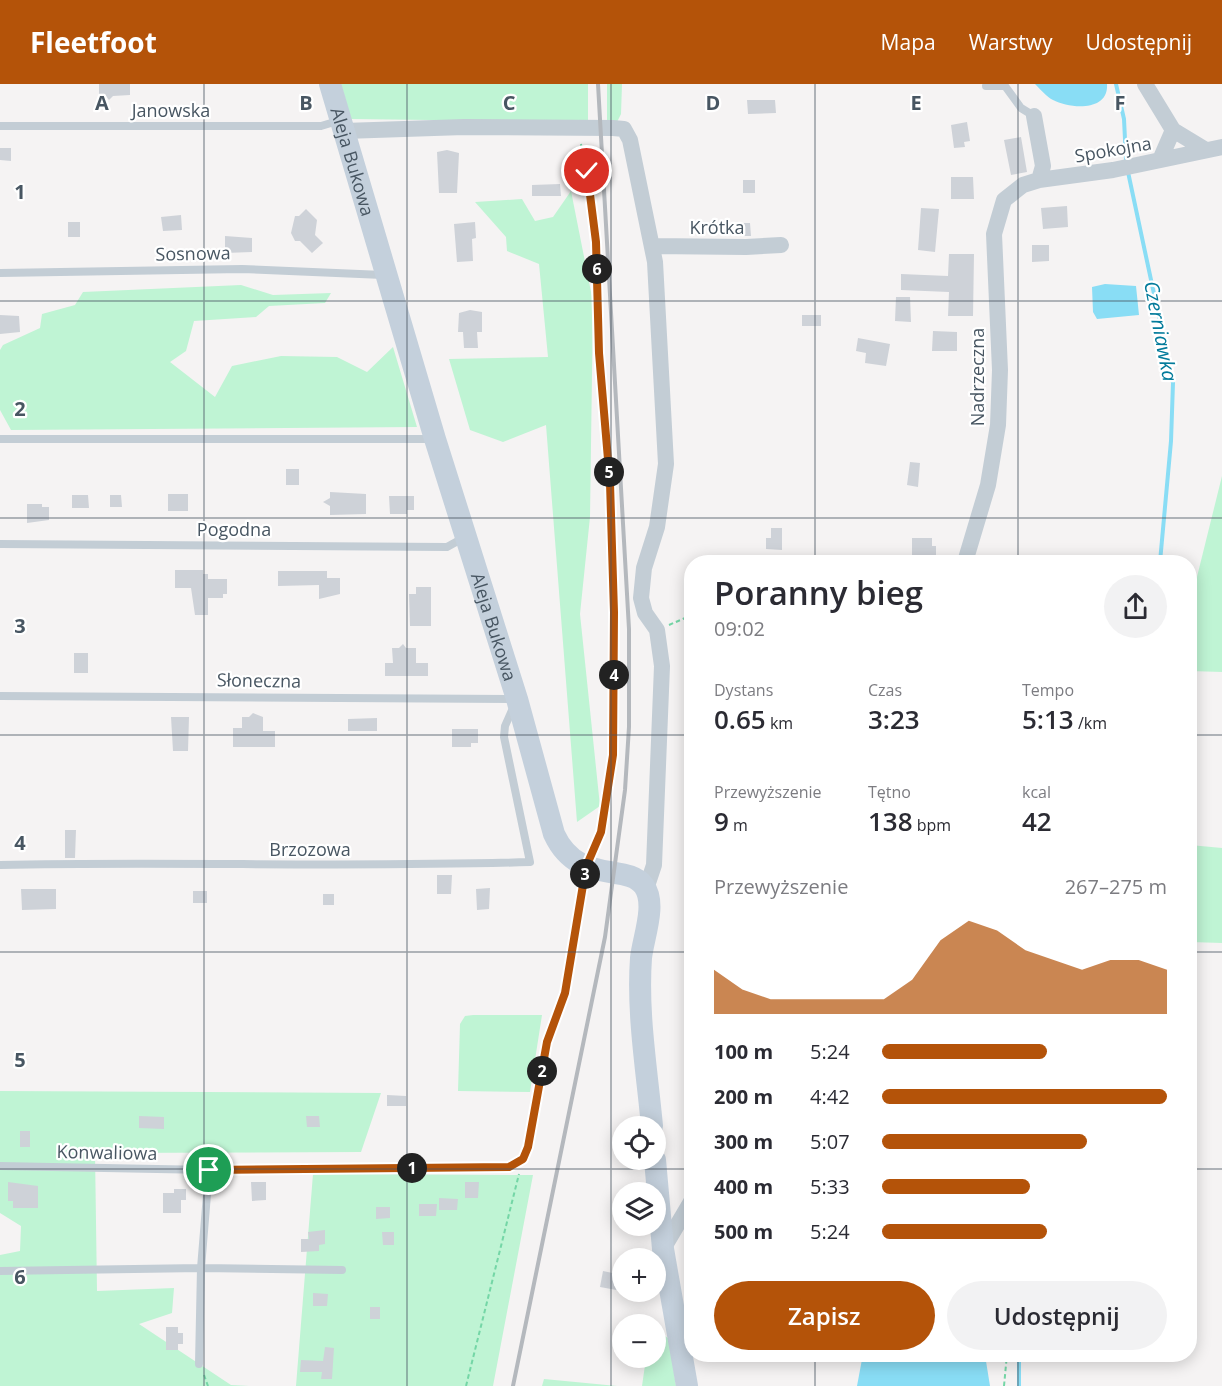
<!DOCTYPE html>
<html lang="pl">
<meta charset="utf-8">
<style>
body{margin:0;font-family:"Open Sans",sans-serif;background:#f2f2f3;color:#2b2b33;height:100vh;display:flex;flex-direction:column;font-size:22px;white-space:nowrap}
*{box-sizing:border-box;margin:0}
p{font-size:20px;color:#7c7c81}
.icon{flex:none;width:33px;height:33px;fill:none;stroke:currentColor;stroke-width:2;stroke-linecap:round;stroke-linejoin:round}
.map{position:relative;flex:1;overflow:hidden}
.details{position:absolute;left:684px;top:471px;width:513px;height:807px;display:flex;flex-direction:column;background:#fff;border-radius:24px;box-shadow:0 3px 15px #0003}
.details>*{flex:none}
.fabs{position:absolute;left:612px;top:1032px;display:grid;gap:12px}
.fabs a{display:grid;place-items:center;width:54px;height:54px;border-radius:50%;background:#fff;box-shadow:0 3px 15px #0003;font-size:30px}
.pin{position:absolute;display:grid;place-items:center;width:51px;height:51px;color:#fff;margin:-26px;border:3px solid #fff;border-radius:50%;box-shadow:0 2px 6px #0007}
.km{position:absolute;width:30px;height:30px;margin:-15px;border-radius:50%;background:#222;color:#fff;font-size:16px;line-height:30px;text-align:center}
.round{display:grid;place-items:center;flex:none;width:63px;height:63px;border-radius:32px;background:#f2f2f3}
.head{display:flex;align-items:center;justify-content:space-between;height:102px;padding:0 30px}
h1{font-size:33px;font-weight:600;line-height:45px}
.stats{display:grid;grid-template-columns:repeat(3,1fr);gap:9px;height:102px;padding:6px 30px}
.stats div{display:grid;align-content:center}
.stats b{font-size:26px;font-weight:600}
.stats small{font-size:16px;font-weight:400}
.stats p{font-size:16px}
.chart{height:168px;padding:12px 30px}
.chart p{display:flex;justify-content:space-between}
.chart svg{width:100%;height:108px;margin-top:6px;fill:#b45309;opacity:.7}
.primary-button{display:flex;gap:12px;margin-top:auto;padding:12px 30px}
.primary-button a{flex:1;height:69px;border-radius:36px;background:#b45309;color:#fff;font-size:24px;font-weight:600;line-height:69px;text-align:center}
.primary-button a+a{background:#f2f2f3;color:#2b2b33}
ul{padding:0 30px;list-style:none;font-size:20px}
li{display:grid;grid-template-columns:96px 72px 1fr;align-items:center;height:45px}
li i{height:15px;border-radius:8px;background:#b45309}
header{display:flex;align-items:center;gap:36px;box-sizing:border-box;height:84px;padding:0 30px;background:#b45309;color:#fff}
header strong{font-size:28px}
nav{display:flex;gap:33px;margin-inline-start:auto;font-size:21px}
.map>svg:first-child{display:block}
.green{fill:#bff4d4}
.water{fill:#89ddf5}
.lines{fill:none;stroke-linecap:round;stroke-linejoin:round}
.stream{stroke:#89ddf5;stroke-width:4}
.building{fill:#ced2d8}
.path{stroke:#74d6a6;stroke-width:2;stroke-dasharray:4.5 3;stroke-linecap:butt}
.lane{stroke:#c3cdd5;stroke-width:8}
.street{stroke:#c3cdd5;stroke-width:16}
.secondary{stroke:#c4d0dc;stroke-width:22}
.rail{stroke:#b4b8bd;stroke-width:4}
.route-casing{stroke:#fff;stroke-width:12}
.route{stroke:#b45309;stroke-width:8}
.grid{fill:none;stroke:#485662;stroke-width:1.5;stroke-opacity:0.55}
.labels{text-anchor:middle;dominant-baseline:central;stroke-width:4.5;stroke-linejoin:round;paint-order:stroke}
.street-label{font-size:18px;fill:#485662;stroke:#fff}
.water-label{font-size:20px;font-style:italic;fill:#037b9b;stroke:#fff}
.grid-label{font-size:20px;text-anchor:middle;font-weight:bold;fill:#485662;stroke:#fff;stroke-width:4.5;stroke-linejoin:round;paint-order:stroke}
</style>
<header>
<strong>Fleetfoot</strong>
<nav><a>Mapa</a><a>Warstwy</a><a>Udostępnij</a></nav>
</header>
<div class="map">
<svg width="1222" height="1302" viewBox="0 0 1222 1302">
<rect width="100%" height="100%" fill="#f5f3f3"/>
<path class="green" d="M341,0H588V38L351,35Z
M607,0H622L621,30L617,38H607Z
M571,107L593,218L590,433L580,530L600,722L577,738L546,341L503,358L470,346L449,275L548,273L539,180L507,167L506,153L475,118L522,115L535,137L553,133Z
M241,201L273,211L331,209L325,219L269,222L256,233L194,237L186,267L170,278L215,313L232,282L281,272L337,273L367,288L393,263L417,343L11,346L0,326V266L3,261L40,244L42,230L75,221L83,208Z
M1222,392V588L1190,587V521Z
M1190,761L1222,764V859L1190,858Z
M473,931H542L530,1008L458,1007L460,940L465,932Z
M0,1007L381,1009L361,1068L95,1069L97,1207L174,1204L172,1229L139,1240L231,1301L249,1302H0V1171L20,1167L21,1142L0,1129Z
M313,1090L533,1091L493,1302H296Z
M656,1245L669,1255L676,1302H642L646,1274H656Z
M544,1295L617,1302H542Z"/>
<path class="water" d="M1035,0H1107C1109,28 1070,25 1053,16C1047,13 1040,5 1035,0Z
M1105,200L1136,202L1139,231L1097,235L1093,228L1092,203Z
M863,1270L985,1271L990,1302H857Z"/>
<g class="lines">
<path class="stream" d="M1116,0L1124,35L1126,76
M1128,88L1173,299L1171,357L1160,478
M1019,1302V1270"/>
</g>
<path class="building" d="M99,0H130V11L113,12L109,16L106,12H99Z
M747,16H775L776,29L748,30Z
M967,38L970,57L964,58L965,63L954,64L951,41Z
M1021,53L1027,88L1011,91L1004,56Z
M0,64H11V77L0,76Z
M447,66L459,69L457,109H439L437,68Z
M951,93H973L974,115H951Z
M743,96H755V109H743Z
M560,100L561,112H532V101Z
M1067,122L1068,143L1043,145L1041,124Z
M921,124L939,125L935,168L918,166Z
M306,125L317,136L315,151L323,159L312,169L300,157H295L291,149L295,132H299Z
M181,131L182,146L163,147L161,133Z
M68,138H80V153H68Z
M475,138L476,154L472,155L473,177L457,178L454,140Z
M740,139H750L751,152H741Z
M225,152L252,154V168L225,169Z
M1032,161H1049V177L1032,178Z
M949,170H974L973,232H948L949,208L901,206V190L948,192Z
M896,213H910L911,238L895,237Z
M470,226L482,228V248H477L478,264H464L463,248H458L459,229Z
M0,231L19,232L20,248L0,250Z
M802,231H821V242H802Z
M933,247L957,248V267H932Z
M858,254L890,260L886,282L865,279L866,269L856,267Z
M910,378L920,379L918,403L907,401Z
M286,385H299V401H286Z
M330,408L366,410V430L330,431V422L323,418L330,414Z
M168,410H188V427H168Z
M72,411H88L89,424H72Z
M110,411H121L122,423H110Z
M389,412H414V426H407V430H390Z
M27,420H42V423H49V436L27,439Z
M771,444H782V466L766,465V454H771Z
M912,454H932V462H936V473H912Z
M175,486H203V490H208V495H227V510H223V514H208V531H195L191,504H175Z
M278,487H327V494H340V510L319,515V501L278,502Z
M416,503H431V542H410L409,510H416Z
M403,560L406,564H416V579H428V592H385V579H393L392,564H399Z
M74,569H88V589H74Z
M253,629L263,633V647H275V663H233V644H242V633H249Z
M171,633H189L188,667H173Z
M377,634V647H348V635Z
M452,645H478V659H471V663H452Z
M65,746H76L75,774H65Z
M437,791H452L451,810H437Z
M490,804L489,825L477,826L476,805Z
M21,805H56V825L22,826Z
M193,807H207V819H193Z
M323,810H334V821H323Z
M387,1011L406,1012V1022H387Z
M139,1032L164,1033V1045L139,1044Z
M306,1032H319L320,1043H307Z
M20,1047H30V1063H20Z
M8,1098L38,1102V1124H13V1117H8Z
M251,1098H266V1116L252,1117Z
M465,1098H479L478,1114H465Z
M174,1105H186V1116H181V1129H163V1109H174Z
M439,1114L458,1115L457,1126H439Z
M419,1120H437L436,1132H419Z
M376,1123H390V1134L376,1135Z
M325,1146V1160L319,1161V1167L301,1168V1155H309L308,1148Z
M382,1148H394V1161H383Z
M603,1187L622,1191V1207L600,1203Z
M313,1209L328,1210L327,1222H313Z
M370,1223H380V1235H370Z
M166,1243H178V1249H183V1260H178V1266H166Z
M325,1263L334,1264L332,1295H321L322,1288H300L301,1276L323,1277Z"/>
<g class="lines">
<path class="path" d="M581,60L596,158L599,269L611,399L614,528L613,671L601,748L593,767
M669,541L692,531
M204,1291L208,1302
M466,1302L519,1090
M1004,1302L1007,1270"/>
<path class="lane" d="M986,2H1005L1021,24L1034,32
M0,42H321L341,36
M0,189L242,185L383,191
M0,355H434
M0,460L447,463L465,453
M0,612L517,615L505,642L504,653L530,778C353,784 177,777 0,781
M0,1082L209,1086L509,1083C520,1078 524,1074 528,1063L547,958L565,909L586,784
M0,1187L201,1184L342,1186
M199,1280L201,1184L209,1086"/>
<path class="street" d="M1145,0L1173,46L1160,76
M1034,32L1043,82L1039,96
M1173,46L1206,66
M344,47L464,43L613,44L624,45L630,56L655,178L666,380L657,443L644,484L641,514L645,529L657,546L662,582L654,781L646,805
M653,162L746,163L781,161
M965,478L988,401L998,341L1000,286L994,150L1004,116L1023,101L1039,96L1113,86L1222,63
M663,1165L692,1116"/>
<g class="secondary">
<path id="s1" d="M330,0L435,355L517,615L554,750C578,802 627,778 644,802C657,820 643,854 641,874C637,930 647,987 652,1042"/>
<path d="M655,1076L663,1165L687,1302"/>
</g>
<path class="rail" d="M513,1302L605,853L625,706L629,643V545L598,0"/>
</g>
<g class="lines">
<defs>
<path id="route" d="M209,1086L509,1083L523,1075L528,1063L547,958L565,909L586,783L601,748L613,671L614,528L610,399L599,269L596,158L587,87"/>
</defs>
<use href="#route" class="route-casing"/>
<use href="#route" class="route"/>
</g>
<path class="grid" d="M204,0V1302M407,0V1302M611,0V1302M815,0V478M1018,0V478M0,217H1222M0,434H1222M0,651H692M1190,651H1222M0,868H692M1190,868H1222M0,1085H692M1190,1085H1222M815,1270V1302M1018,1270V1302"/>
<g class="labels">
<g class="street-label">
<text x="171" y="26">Janowska</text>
<text transform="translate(1113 65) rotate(-10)">Spokojna</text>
<text stroke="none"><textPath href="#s1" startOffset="81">Aleja Bukowa</textPath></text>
<text x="717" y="143">Krótka</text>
<text transform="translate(193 169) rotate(-1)">Sosnowa</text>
<text transform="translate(977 293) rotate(-90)">Nadrzeczna</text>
<text x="234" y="445">Pogodna</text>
<text stroke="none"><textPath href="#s1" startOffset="567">Aleja Bukowa</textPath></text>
<text transform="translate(259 596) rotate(1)">Słoneczna</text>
<text x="310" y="765">Brzozowa</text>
<text transform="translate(107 1068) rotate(1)">Konwaliowa</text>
</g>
<g class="water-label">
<text transform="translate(1161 247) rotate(79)">Czerniawka</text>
</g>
</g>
<g class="grid-label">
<text x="102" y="26">A</text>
<text x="306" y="26">B</text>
<text x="509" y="26">C</text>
<text x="713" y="26">D</text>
<text x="916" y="26">E</text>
<text x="1120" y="26">F</text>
<text x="20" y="115">1</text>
<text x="20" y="332">2</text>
<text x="20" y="549">3</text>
<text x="20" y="766">4</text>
<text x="20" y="983">5</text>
<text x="20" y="1200">6</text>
</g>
</svg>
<div class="fabs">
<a><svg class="icon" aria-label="locate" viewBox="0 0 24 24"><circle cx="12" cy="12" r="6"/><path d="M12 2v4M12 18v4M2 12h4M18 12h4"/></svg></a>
<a><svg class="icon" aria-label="layers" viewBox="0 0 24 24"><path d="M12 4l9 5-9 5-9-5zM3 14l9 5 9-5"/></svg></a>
<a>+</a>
<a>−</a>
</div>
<div class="pin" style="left:209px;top:1086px;background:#1e9e55"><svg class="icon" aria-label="arrive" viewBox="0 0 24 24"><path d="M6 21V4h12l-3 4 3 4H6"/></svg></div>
<div class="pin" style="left:587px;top:87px;background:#d93025"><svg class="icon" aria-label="check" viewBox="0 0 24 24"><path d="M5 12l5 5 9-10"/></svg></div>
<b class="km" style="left:412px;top:1084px">1</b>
<b class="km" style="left:542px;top:987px">2</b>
<b class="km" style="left:585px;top:790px">3</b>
<b class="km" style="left:614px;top:591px">4</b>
<b class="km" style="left:609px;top:388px">5</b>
<b class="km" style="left:597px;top:185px">6</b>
<section class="details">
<div class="head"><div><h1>Poranny bieg</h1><p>09:02</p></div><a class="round"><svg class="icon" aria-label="share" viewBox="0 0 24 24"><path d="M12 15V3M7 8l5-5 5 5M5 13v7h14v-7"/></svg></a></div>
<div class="stats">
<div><p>Dystans</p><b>0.65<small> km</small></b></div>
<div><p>Czas</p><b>3:23</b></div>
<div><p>Tempo</p><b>5:13<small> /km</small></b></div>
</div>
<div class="stats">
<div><p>Przewyższenie</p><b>9<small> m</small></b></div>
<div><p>Tętno</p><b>138<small> bpm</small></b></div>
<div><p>kcal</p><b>42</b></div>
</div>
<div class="chart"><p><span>Przewyższenie</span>267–275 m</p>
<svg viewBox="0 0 160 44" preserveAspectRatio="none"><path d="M0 44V26L10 34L20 38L30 38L40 38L50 38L60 38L70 30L80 14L90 6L100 10L110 18L120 22L130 26L140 22L150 22L160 26V44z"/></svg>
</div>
<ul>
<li><b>100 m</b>5:24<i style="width:58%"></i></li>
<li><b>200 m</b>4:42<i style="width:100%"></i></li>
<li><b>300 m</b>5:07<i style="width:72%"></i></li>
<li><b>400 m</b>5:33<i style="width:52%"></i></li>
<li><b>500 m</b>5:24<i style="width:58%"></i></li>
</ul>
<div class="primary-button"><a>Zapisz</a><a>Udostępnij</a></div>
</section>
</div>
